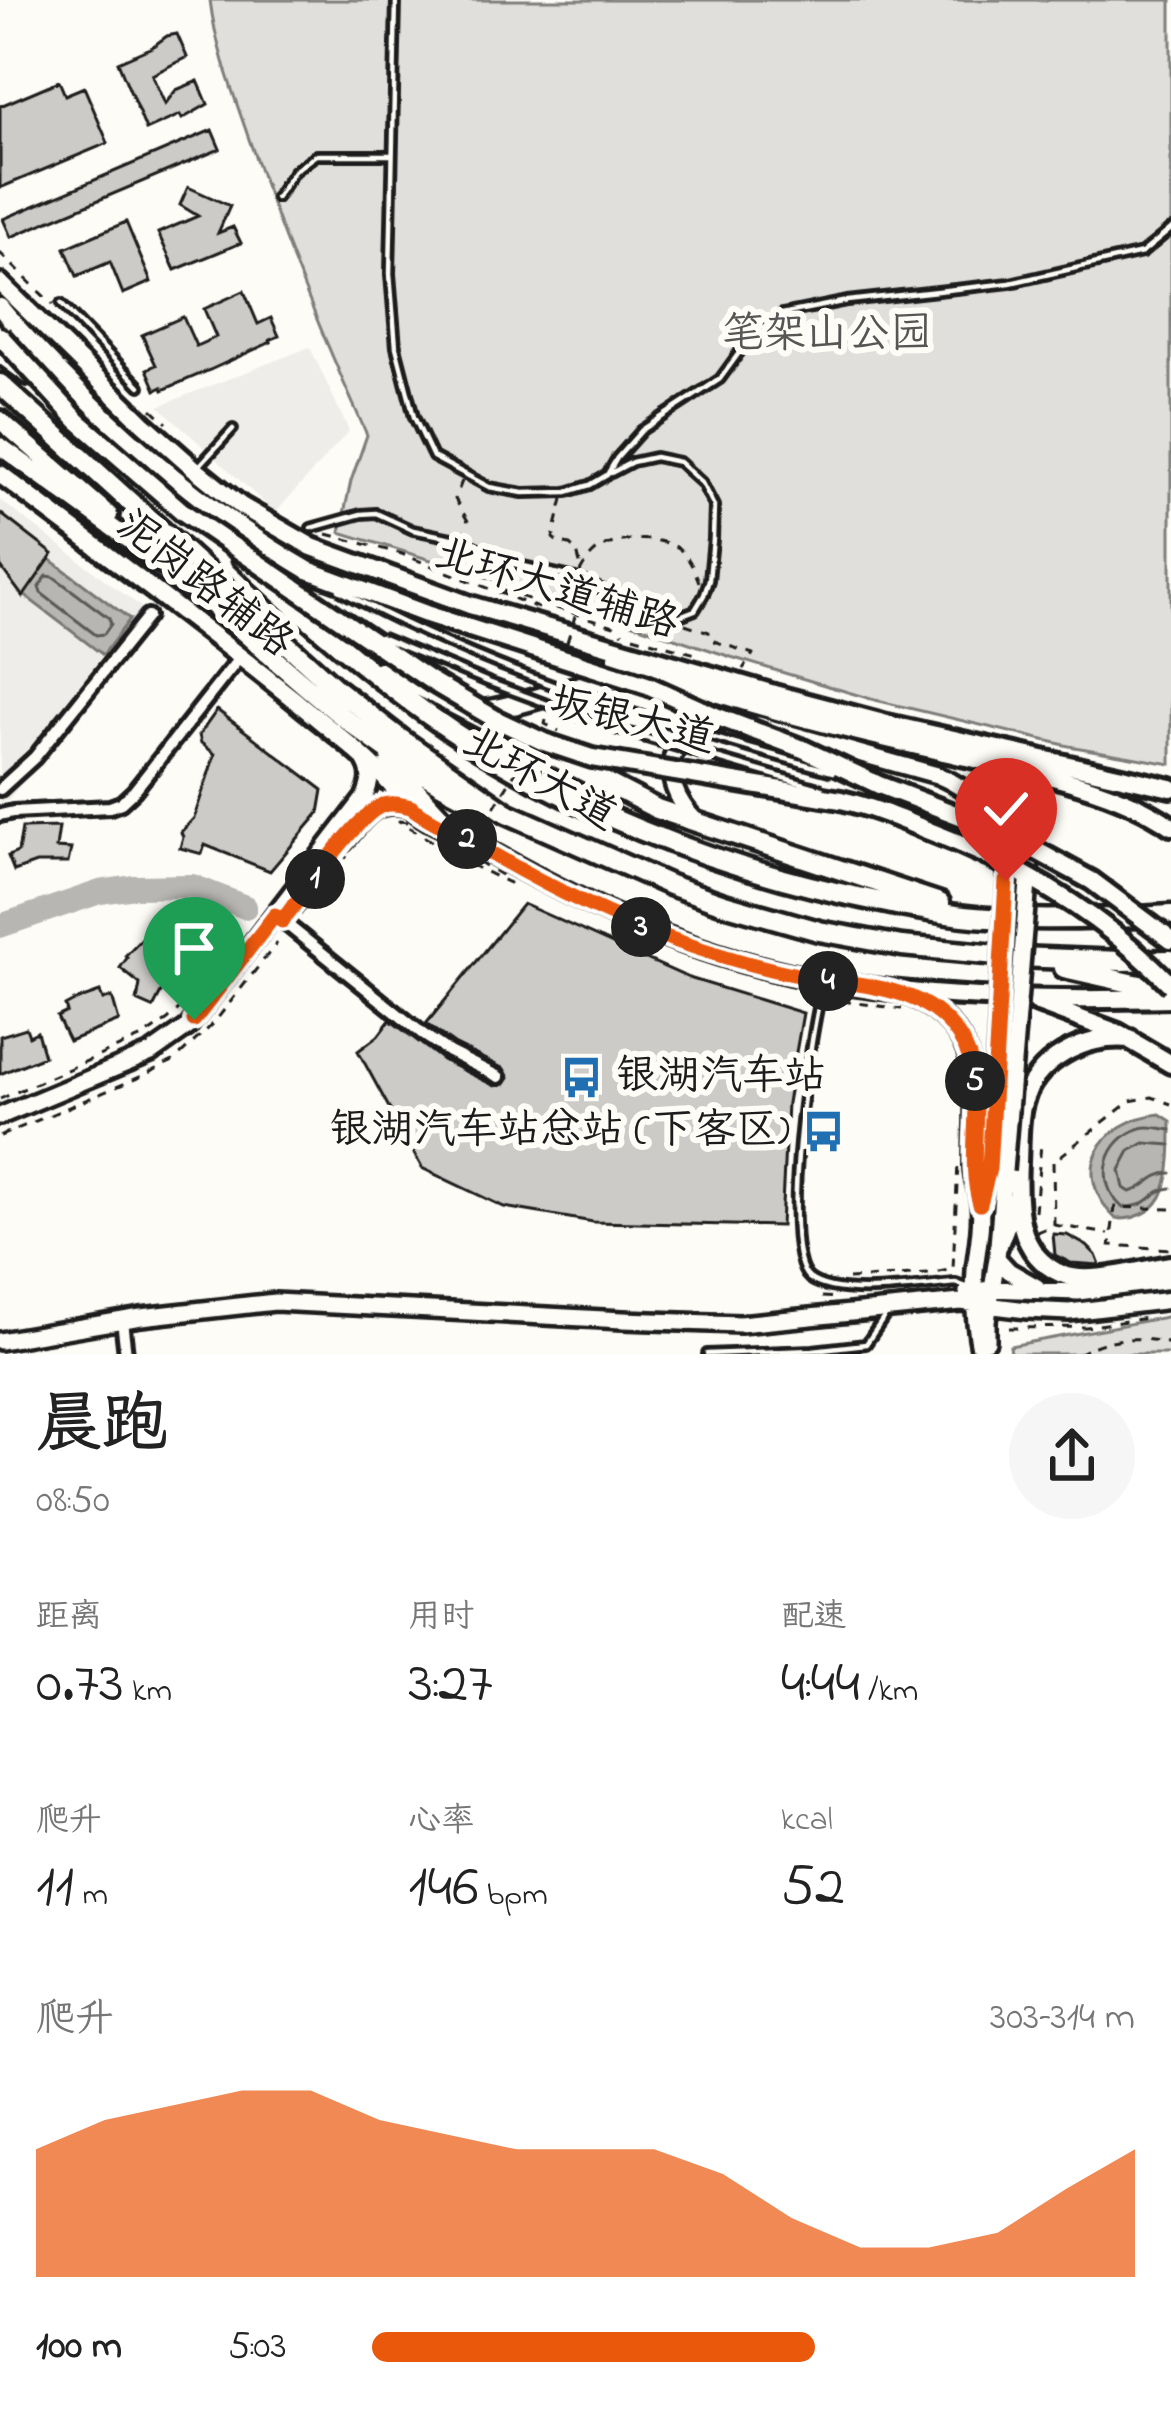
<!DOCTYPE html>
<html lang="zh">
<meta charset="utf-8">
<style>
body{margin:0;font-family:"Indie Flower","LXGW WenKai TC",sans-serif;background:#f6f6f6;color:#222;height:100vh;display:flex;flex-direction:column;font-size:45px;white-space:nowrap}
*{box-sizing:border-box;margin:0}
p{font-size:39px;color:#767676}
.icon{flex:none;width:66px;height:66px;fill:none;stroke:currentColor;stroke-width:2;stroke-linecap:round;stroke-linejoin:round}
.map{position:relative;height:1354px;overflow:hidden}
.sheet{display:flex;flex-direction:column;background:#fff;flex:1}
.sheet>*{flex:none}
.pin{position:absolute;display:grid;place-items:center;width:102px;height:102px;color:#fff;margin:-123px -51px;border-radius:50% 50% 50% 0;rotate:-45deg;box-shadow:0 0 12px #0007}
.pin .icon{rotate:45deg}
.km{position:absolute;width:60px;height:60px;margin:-30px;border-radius:50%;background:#222;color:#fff;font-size:33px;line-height:60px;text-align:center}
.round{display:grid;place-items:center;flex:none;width:126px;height:126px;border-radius:63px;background:#f6f6f6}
.summary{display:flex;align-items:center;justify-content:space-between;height:204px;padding:0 36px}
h1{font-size:66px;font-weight:600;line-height:90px}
.figures{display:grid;grid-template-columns:repeat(3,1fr);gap:18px;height:204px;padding:12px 36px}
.figures div{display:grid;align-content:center}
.figures b{font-size:60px;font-weight:600}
.figures small{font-size:33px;font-weight:400}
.figures p{font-size:33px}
.chart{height:336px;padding:24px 36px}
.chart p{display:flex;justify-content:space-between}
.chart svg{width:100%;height:216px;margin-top:12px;fill:#ea580c;opacity:.7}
ul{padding:0 36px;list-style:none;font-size:39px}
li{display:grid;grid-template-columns:192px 144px 1fr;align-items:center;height:90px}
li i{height:30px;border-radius:15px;background:#ea580c}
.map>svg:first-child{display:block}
.built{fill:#eeede9}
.green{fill:#e0dfdb;stroke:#7e7e7c;stroke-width:3}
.water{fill:#b7b6b2;stroke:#797876;stroke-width:3}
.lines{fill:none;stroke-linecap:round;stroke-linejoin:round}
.shore{stroke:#5a5a58;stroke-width:3}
.river{stroke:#b7b6b2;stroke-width:24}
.building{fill:#cccbc8;stroke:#1c1c1c;stroke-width:3}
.lane-casing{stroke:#1c1c1c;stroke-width:14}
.street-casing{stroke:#1c1c1c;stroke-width:20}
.secondary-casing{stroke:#1c1c1c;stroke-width:24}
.primary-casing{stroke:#1c1c1c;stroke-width:26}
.highway-casing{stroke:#1c1c1c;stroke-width:27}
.path{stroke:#1c1c1c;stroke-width:3;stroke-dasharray:9 9;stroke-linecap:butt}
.lane{stroke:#fdfcf7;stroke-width:4.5}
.street{stroke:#fdfcf7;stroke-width:10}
.secondary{stroke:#fdfcf7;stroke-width:15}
.primary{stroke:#fdfcf7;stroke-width:16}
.highway{stroke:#fdfcf7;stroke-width:18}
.lane-bridge-casing{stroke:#1c1c1c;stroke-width:14;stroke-linecap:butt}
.secondary-bridge-casing{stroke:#1c1c1c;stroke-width:24;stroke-linecap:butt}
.primary-bridge-casing{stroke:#1c1c1c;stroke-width:26;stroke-linecap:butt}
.path-bridge{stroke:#1c1c1c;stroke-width:3;stroke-dasharray:9 9;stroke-linecap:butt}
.lane-bridge{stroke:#fdfcf7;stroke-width:4.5}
.secondary-bridge{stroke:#fdfcf7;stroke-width:15}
.primary-bridge{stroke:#fdfcf7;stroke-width:16}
.route-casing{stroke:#fff;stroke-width:24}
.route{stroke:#ea580c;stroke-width:15}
.labels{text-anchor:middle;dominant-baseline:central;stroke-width:12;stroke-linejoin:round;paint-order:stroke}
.park-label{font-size:42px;fill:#575655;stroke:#fdfcf7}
.street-label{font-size:42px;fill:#1c1c1c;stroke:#fdfcf7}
.poi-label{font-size:42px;fill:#1c1c1c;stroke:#fdfcf7;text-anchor:start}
</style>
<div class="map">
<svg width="1171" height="1354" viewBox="0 0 1171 1354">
<rect width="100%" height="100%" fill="#fdfcf7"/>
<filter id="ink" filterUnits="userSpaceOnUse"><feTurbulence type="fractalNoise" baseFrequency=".00833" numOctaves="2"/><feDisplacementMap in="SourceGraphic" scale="24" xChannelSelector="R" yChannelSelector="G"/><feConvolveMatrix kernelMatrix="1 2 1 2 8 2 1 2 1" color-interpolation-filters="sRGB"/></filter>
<g filter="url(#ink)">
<path class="built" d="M310,347L349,431L277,511H273L159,406Z
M0,500L154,617L8,800L0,803Z"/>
<path class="green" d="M210,0H1171V764L1069,746L871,699L731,657L580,606L340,532L351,481L367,435C323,338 284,242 250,142C234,95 216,50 210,0Z
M1171,1316V1354H1011L1010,1346Z"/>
<path class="water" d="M46,556L130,619L103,655L20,592Z
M1160,1114L1171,1121C1171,1173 1171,1220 1116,1219C1069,1173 1099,1120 1160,1114Z"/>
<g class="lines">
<path class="shore" d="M47,576L54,577L109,618L111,624L104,634L96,635L41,593L39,587Z
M1171,1130C1161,1129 1151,1125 1141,1128C1105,1139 1094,1182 1122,1207C1153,1208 1149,1190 1171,1188
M1171,1145L1144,1143L1130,1151L1120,1170L1124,1188L1130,1192C1146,1189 1152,1173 1171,1173"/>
<path class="river" d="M0,926L100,892L135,887L192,886L245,907"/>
</g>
<path class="building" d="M177,34L187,57L152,75L165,104L176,90L198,81L208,104L182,119L180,115L146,130L118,62L152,47L167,36Z
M59,81L65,95L84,87L108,143L0,188V106Z
M212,130L220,149L11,237L3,219Z
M188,187L230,206L218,233L233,227L241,243L175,270L158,233L198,216L180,205Z
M126,222L151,282L123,294L110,262L77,276L65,248Z
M244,291L258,324L271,318L279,336L270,340L271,342L210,370L163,390L162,387L156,390L147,369L156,365L142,335L183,317L196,346L216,337L204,309Z
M0,513L53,554L23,597L0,566Z
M217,710L323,790L319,813L270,871L205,845L202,854L180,848L183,837L181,832L194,818L215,754L201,743L199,735Z
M59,827L56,848L71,849L68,863H36L14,871L8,856L18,852L22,828Z
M523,904L689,978L803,1013L787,1103L781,1226L593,1222L504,1207L422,1168L358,1051L378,1036L390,1020L444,1061L495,1086L505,1084L509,1078L504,1069L454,1044L426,1024Z
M145,935L168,954L180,950L191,963L167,981L153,1008L137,1001L140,984L120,968L127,958L125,956Z
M100,992L103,1000L112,997L119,1021L69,1041L57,1017L67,1012L65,1006L74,1001Z
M26,1028L29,1036L37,1032L44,1056L0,1074V1036Z
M1053,1234L1067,1235L1087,1246L1096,1255L1100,1265L1071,1263L1055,1255Z"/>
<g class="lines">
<defs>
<path id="lane" d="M396,0L390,274L396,347L414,417L433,457L489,487L523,493L567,492L590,485L607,475L617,458L642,430L720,379L752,335L782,314L847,301L1010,283L1142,253L1171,229
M276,198L294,171L316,155H392
M61,304L140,386
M200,465L233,429
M311,528L361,514L376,513L413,530L462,540L506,562L576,578L654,613L677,617L695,610L704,595L709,580L713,539L714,506L702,483L679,462L655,457L632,462L611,473
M824,983C811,1025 777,1251 809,1278C837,1300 921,1286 956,1283L969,1288
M707,1354L813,1350L866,1344L885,1316"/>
<path id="street" d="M0,789L35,757L148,616
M0,815L13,812L110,807L121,803L134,791L240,657
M275,915L424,1035L449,1052L499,1077
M122,1320L126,1354"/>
<path id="secondary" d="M758,725L937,775C980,793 1010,827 1007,876
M999,765C1037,796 1032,839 1028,883
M696,821C655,780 664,724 729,722
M344,842C365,816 375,798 411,807
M902,993C990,1029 973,1090 973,1167C973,1181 979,1191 980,1204C983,1225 977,1249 975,1270C973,1298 975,1326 981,1354
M0,1116L151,1053L188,1027L364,798C371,783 373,773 363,758
M997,1258L1009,1271L1037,1287
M967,1292L991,1289L1078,1292L1171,1280
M0,1341L141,1317L275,1302L623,1320L740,1324L961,1302L1027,1310L1069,1312L1171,1300
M987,1341V1321L997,1258L1004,1171"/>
<path id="primary" d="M0,283L143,423L196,470L241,506L312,547L470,605L774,694L887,724L1171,788
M0,307C17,329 37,348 56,368C130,445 216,517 308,570
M0,420L109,515
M0,446L187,582
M0,474C99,549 199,623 296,701C323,724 354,746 379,772C394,787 405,805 424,817C436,825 451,830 464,837C567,897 673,948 790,974C909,1000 1049,1001 1171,998
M617,657C722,700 826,725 935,750C1010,768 1108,782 1171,826
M1038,1003L1118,1033L1171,1064
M1130,1039C1086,1034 1033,1060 1022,1107C1018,1124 1019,1144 1018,1162C1016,1203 1016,1255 1062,1274C1088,1286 1142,1269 1171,1265
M998,1247L1007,1224L1011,1202"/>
<path id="highway" d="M0,353L30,375
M0,384L335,688L401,739L507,813L670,885L724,904L819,931L902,946L1018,957L1121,961L1171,960
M242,557C301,614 363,668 430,716C556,806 720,870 872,900C910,908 950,916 989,918C1050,921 1110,919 1171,915
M187,582C277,659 365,749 473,801
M380,671L409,681L657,809L940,903
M476,712C518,707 556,691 597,682C626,677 655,681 683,683
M390,762L439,815L463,836
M1064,968L1171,992"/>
</defs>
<use href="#lane" class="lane-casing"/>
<use href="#street" class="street-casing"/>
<use href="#secondary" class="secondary-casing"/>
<use href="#primary" class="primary-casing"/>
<use href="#highway" class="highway-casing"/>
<path class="path" d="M0,253L53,305
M152,409L167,423
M462,481L455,499L468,521L464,533
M563,499L553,538L559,543L570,545L577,552L581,567
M327,534L402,554L543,610
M448,549L454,556L466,557L469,552
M580,572C584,564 591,554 599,549C619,537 659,536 678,548C688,555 695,571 699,582
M503,591L614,626L623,633
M685,624L709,632L711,640L753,654L743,669
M633,636L699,655
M546,720L545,724L559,731
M399,821L415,823L501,875L509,883L467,863Z
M300,915L347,856
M842,1001L902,1009
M0,1099L142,1037L168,1020L200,987
M0,1136L140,1077L175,1060L213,1024L277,943
M1171,1209L1115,1207L1110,1245L1171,1249
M1035,1211L1041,1144
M1054,1225L1053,1162L1130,1101L1152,1097L1171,1104
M1037,1232L1054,1225L1109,1234
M848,1279L929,1274L953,1269L958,1163
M822,1297L837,1298
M1009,1328L1086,1327L1146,1318
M1078,1354C1108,1337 1138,1335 1171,1344"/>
<use href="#lane" class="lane"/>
<use href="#street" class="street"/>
<use href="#secondary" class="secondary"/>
<use href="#primary" class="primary"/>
<use href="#highway" class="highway"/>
<defs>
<path id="lane-bridge" d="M339,590C494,675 664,725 833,772
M380,637L488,682L612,728L822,789"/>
<path id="secondary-bridge" d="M989,1169L1007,881
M1004,1171L1028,883"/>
<path id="primary-bridge" d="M0,336L78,421L183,512L431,681L497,720L544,742L592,758L841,800C872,807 900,819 929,831C1021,866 1102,914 1171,985
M308,570L426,614L647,685L718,717L803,749L879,785L976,822L1026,845L1092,881L1171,940"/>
</defs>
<use href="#lane-bridge" class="lane-bridge-casing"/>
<use href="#secondary-bridge" class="secondary-bridge-casing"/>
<use href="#primary-bridge" class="primary-bridge-casing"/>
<path class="path-bridge" d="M567,642L576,613
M466,853L528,752"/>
<use href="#lane-bridge" class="lane-bridge"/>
<use href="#secondary-bridge" class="secondary-bridge"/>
<use href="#primary-bridge" class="primary-bridge"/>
</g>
</g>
<g class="lines" filter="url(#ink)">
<defs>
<path id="route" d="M194,1020L275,915L282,921C302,896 357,814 383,805C393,802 402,805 411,807C429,821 448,828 467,839C531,878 599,913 671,939C711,953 752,966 793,974C852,987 920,980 958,1035C993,1085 963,1149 980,1204L989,1169L1006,881"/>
</defs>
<use href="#route" class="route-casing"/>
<use href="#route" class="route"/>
</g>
<defs>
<symbol id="bus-bare" viewBox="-9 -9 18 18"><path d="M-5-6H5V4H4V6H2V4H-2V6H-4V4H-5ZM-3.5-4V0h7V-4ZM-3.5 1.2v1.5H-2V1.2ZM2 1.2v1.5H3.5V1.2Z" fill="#1f6fb2" stroke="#fdfcf7" stroke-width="2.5" paint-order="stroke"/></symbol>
</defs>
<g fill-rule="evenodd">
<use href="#bus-bare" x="552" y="1048" width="59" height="59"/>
<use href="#bus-bare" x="794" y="1102" width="59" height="59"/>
</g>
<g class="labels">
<g class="park-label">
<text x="827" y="335">笔架山公园</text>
</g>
<g class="street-label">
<text transform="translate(204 585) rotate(38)">泥岗路辅路</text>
<text transform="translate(556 590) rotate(17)">北环大道辅路</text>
<text transform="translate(632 722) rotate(13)">坂银大道</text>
<text transform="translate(539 780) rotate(29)">北环大道</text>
</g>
<g class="poi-label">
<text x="616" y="1077">银湖汽车站</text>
<text x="790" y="1131" text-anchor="end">银湖汽车站总站 (下客区)</text>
</g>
</g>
</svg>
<div class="pin" style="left:194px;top:1020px;background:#1e9e55"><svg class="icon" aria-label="arrive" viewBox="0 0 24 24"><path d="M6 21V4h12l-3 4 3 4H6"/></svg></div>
<div class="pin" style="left:1006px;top:881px;background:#d93025"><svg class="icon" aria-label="check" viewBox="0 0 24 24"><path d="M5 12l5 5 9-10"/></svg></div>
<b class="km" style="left:315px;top:879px">1</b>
<b class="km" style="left:467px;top:839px">2</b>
<b class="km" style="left:641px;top:927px">3</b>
<b class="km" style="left:828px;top:981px">4</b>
<b class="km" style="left:975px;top:1081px">5</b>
</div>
<section class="sheet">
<div class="summary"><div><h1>晨跑</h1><p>08:50</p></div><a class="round"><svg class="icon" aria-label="share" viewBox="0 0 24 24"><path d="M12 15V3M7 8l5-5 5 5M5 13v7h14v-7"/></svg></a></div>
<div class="figures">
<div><p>距离</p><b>0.73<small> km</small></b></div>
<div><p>用时</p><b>3:27</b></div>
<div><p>配速</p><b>4:44<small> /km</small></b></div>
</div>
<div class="figures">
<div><p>爬升</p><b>11<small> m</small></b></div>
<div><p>心率</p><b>146<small> bpm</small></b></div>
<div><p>kcal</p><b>52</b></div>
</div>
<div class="chart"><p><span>爬升</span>303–314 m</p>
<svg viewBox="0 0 160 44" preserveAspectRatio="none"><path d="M0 44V18L10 12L20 9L30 6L40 6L50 12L60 15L70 18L80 18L90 18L100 23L110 32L120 38L130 38L140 35L150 26L160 18V44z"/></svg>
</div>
<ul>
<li><b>100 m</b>5:03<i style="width:58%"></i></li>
</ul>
</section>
